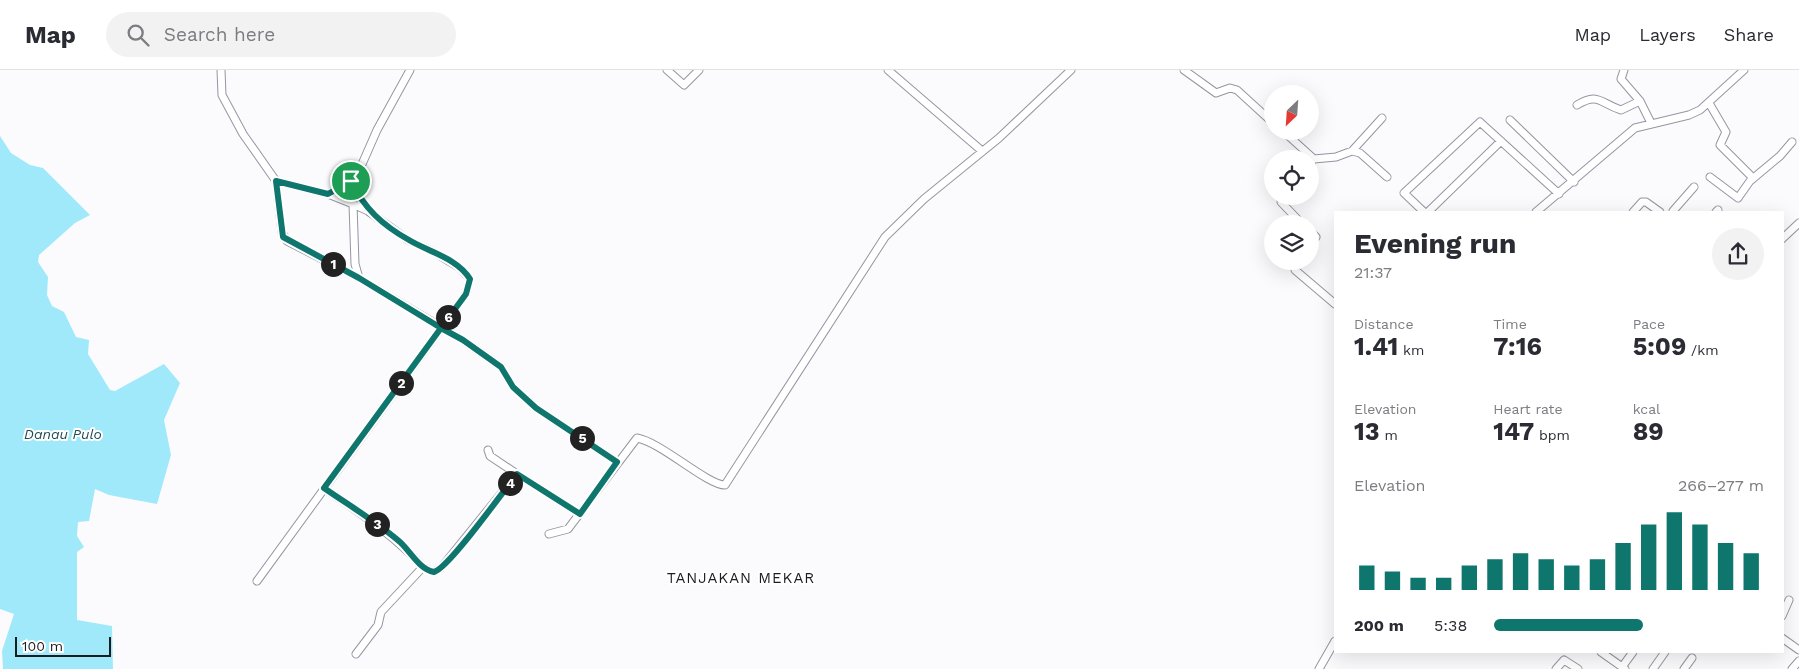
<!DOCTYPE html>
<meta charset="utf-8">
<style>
body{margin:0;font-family:"Work Sans",sans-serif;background:#f2f2f3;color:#2b2b33;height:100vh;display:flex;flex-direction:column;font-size:19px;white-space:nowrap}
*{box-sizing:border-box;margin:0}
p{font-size:16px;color:#7c7c81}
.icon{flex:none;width:28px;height:28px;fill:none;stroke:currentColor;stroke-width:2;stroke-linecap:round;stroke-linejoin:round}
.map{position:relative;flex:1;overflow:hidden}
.panel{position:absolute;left:1334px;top:141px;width:450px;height:442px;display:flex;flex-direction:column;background:#fff;border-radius:0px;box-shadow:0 5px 20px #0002}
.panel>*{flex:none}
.needle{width:32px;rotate:205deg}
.fabs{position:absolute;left:1264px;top:15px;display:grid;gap:10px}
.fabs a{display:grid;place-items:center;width:55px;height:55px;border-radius:50%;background:#fff;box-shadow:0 5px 20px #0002;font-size:25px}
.scale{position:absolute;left:15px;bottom:12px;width:96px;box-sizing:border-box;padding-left:5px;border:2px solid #1c1d21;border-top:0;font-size:14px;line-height:18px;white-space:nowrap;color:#1c1d21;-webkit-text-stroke:4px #fff;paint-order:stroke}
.pin{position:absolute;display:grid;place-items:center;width:42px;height:42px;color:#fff;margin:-21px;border:2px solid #fff;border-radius:50%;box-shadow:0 1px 5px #0007}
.km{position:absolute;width:25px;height:25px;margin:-12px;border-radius:50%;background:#222;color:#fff;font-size:14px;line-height:25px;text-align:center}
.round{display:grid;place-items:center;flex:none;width:52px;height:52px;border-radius:26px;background:#f2f2f3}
.headline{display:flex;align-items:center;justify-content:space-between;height:85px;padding:0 20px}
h1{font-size:28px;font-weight:700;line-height:38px}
.stats{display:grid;grid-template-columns:repeat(3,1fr);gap:8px;height:85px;padding:5px 20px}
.stats div{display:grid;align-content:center}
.stats b{font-size:25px;font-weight:700}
.stats small{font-size:14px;font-weight:400}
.stats p{font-size:14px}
.chart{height:140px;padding:10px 20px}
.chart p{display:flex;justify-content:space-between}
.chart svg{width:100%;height:90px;margin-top:5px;stroke:#0f766e;stroke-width:6}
ul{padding:0 20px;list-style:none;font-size:16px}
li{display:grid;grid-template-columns:80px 60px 1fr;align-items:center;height:38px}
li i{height:12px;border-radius:6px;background:#0f766e}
header{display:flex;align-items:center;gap:30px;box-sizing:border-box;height:70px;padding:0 25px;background:#fff;border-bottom:1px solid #e1e1e2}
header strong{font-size:24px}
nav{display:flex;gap:28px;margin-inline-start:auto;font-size:18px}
.search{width:350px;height:45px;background:#f2f2f3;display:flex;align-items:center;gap:12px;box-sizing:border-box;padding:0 18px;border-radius:28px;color:#7c7c81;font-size:19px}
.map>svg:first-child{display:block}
.water{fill:#9fe9fa}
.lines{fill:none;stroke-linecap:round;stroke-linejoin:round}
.street-casing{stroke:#9496a2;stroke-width:9}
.street{stroke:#fff;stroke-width:7}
.route-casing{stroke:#fff;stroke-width:10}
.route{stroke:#0f766e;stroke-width:6}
.labels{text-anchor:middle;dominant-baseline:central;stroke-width:4;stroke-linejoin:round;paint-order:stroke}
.water-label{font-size:14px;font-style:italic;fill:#204b54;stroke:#fff}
.quarter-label{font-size:15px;letter-spacing:1px;fill:#1c1d21;stroke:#fff}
</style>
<header>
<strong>Map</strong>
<div class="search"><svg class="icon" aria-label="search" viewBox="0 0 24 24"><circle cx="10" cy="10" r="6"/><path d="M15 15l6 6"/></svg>Search here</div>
<nav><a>Map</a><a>Layers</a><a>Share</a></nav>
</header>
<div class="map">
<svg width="1799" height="599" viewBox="0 0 1799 599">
<rect width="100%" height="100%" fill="#fbfbfe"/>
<path class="water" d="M0,66L11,83L30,95L43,98L90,145L75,153L39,185L38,192L48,207L47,225L52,236L64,242L76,267L89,270L88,284L110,320L115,321L164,294L180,313L164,350L171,385L157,434L109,425L95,419L89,451L78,452L77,466L84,477L77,482V550L112,556L113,599H3L2,581L14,544L0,539Z"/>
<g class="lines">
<defs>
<path id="street" d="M221,0L222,25L243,64L276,111L282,162L287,171L359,208L463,270L501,297L513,317L536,338L617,392
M667,0L684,15L699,0
M888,0L982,81
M1184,0L1216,23L1230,18L1237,20L1272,52
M1624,0L1621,9L1640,31
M1709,33L1726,62L1720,75L1753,108
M1577,35C1598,22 1600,33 1621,40L1640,31L1651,53
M1510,50L1574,112
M1283,61L1314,89
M1352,81L1382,48
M1310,93L1314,89L1336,87L1352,81L1360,83L1387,107
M1710,107L1738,128L1750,111L1780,86L1792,72
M276,111L328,124
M351,111L366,138
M1282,126L1281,132L1302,154
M1673,141L1694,117
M1424,142L1404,123L1480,52L1559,124
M1428,142L1501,71
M1536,142L1635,58L1689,45L1700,40L1744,0
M1633,142L1642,132H1646L1660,142
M1716,142L1718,140
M1310,161L1316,167L1310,176
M1782,169L1799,153
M1296,191L1295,200L1335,234
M359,208L355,194L353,134L328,124L351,111L359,101L377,60L410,0
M488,380L490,386L517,404
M324,418C360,443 394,465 423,497
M549,464L568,459L637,368C661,372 707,415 725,415L885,167L924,129L999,68L1071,0
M257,511L466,224L470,209L460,198L432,181L408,170L368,141L353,134
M1782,546L1789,530
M1782,568L1799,580
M1601,582L1625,599
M356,584L378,555L381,542L423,497L434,502L441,498L517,404L580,444
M1622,597L1633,582
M1319,599L1335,571
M1556,599L1564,590L1578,599
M1653,599L1665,582
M1684,599L1692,588
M1792,599L1799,591"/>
</defs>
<use href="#street" class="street-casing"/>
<use href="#street" class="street"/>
</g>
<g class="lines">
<defs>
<path id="route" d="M351,111L328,124L276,111L283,167L359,208L441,258L324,418C350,436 377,452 400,472C411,482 419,499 434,502C449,498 504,420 517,404L580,444L617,392L536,338L513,317L501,297L463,270L441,258L466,224L470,209C457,188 429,182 409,170C382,155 364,138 351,111"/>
</defs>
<use href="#route" class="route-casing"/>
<use href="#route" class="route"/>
</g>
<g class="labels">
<g class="water-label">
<text x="63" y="364">Danau Pulo</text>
</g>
<g class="quarter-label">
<text x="741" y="508">TANJAKAN MEKAR</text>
</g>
</g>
</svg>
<div class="fabs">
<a><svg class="needle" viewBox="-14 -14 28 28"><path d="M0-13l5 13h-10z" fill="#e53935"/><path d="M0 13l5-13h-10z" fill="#7c7c81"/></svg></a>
<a><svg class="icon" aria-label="locate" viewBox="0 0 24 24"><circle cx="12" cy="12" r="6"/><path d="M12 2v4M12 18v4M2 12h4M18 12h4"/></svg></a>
<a><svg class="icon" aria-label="layers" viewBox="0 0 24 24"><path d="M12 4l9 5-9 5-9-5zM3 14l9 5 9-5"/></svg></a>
</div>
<div class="scale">100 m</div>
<div class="pin" style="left:351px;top:111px;background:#1e9e55"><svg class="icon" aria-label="arrive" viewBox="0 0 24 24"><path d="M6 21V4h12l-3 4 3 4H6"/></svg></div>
<b class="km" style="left:333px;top:194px">1</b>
<b class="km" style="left:401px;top:313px">2</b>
<b class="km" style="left:377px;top:454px">3</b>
<b class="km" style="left:510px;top:413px">4</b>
<b class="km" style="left:582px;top:368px">5</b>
<b class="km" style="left:448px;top:247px">6</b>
<section class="panel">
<div class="headline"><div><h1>Evening run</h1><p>21:37</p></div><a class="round"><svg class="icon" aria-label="share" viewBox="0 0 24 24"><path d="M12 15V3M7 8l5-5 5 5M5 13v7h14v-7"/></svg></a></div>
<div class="stats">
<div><p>Distance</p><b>1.41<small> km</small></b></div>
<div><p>Time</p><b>7:16</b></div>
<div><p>Pace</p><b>5:09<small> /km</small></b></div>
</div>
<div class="stats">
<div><p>Elevation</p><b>13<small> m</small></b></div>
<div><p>Heart rate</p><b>147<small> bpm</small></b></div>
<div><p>kcal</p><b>89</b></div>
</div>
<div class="chart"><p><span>Elevation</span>266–277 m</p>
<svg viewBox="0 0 160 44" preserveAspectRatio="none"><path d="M5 44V32M15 44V35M25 44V38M35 44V38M45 44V32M55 44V29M65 44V26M75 44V29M85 44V32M95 44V29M105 44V21M115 44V12M125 44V6M135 44V12M145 44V21M155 44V26"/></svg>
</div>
<ul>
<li><b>200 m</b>5:38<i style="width:55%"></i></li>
</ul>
</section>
</div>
